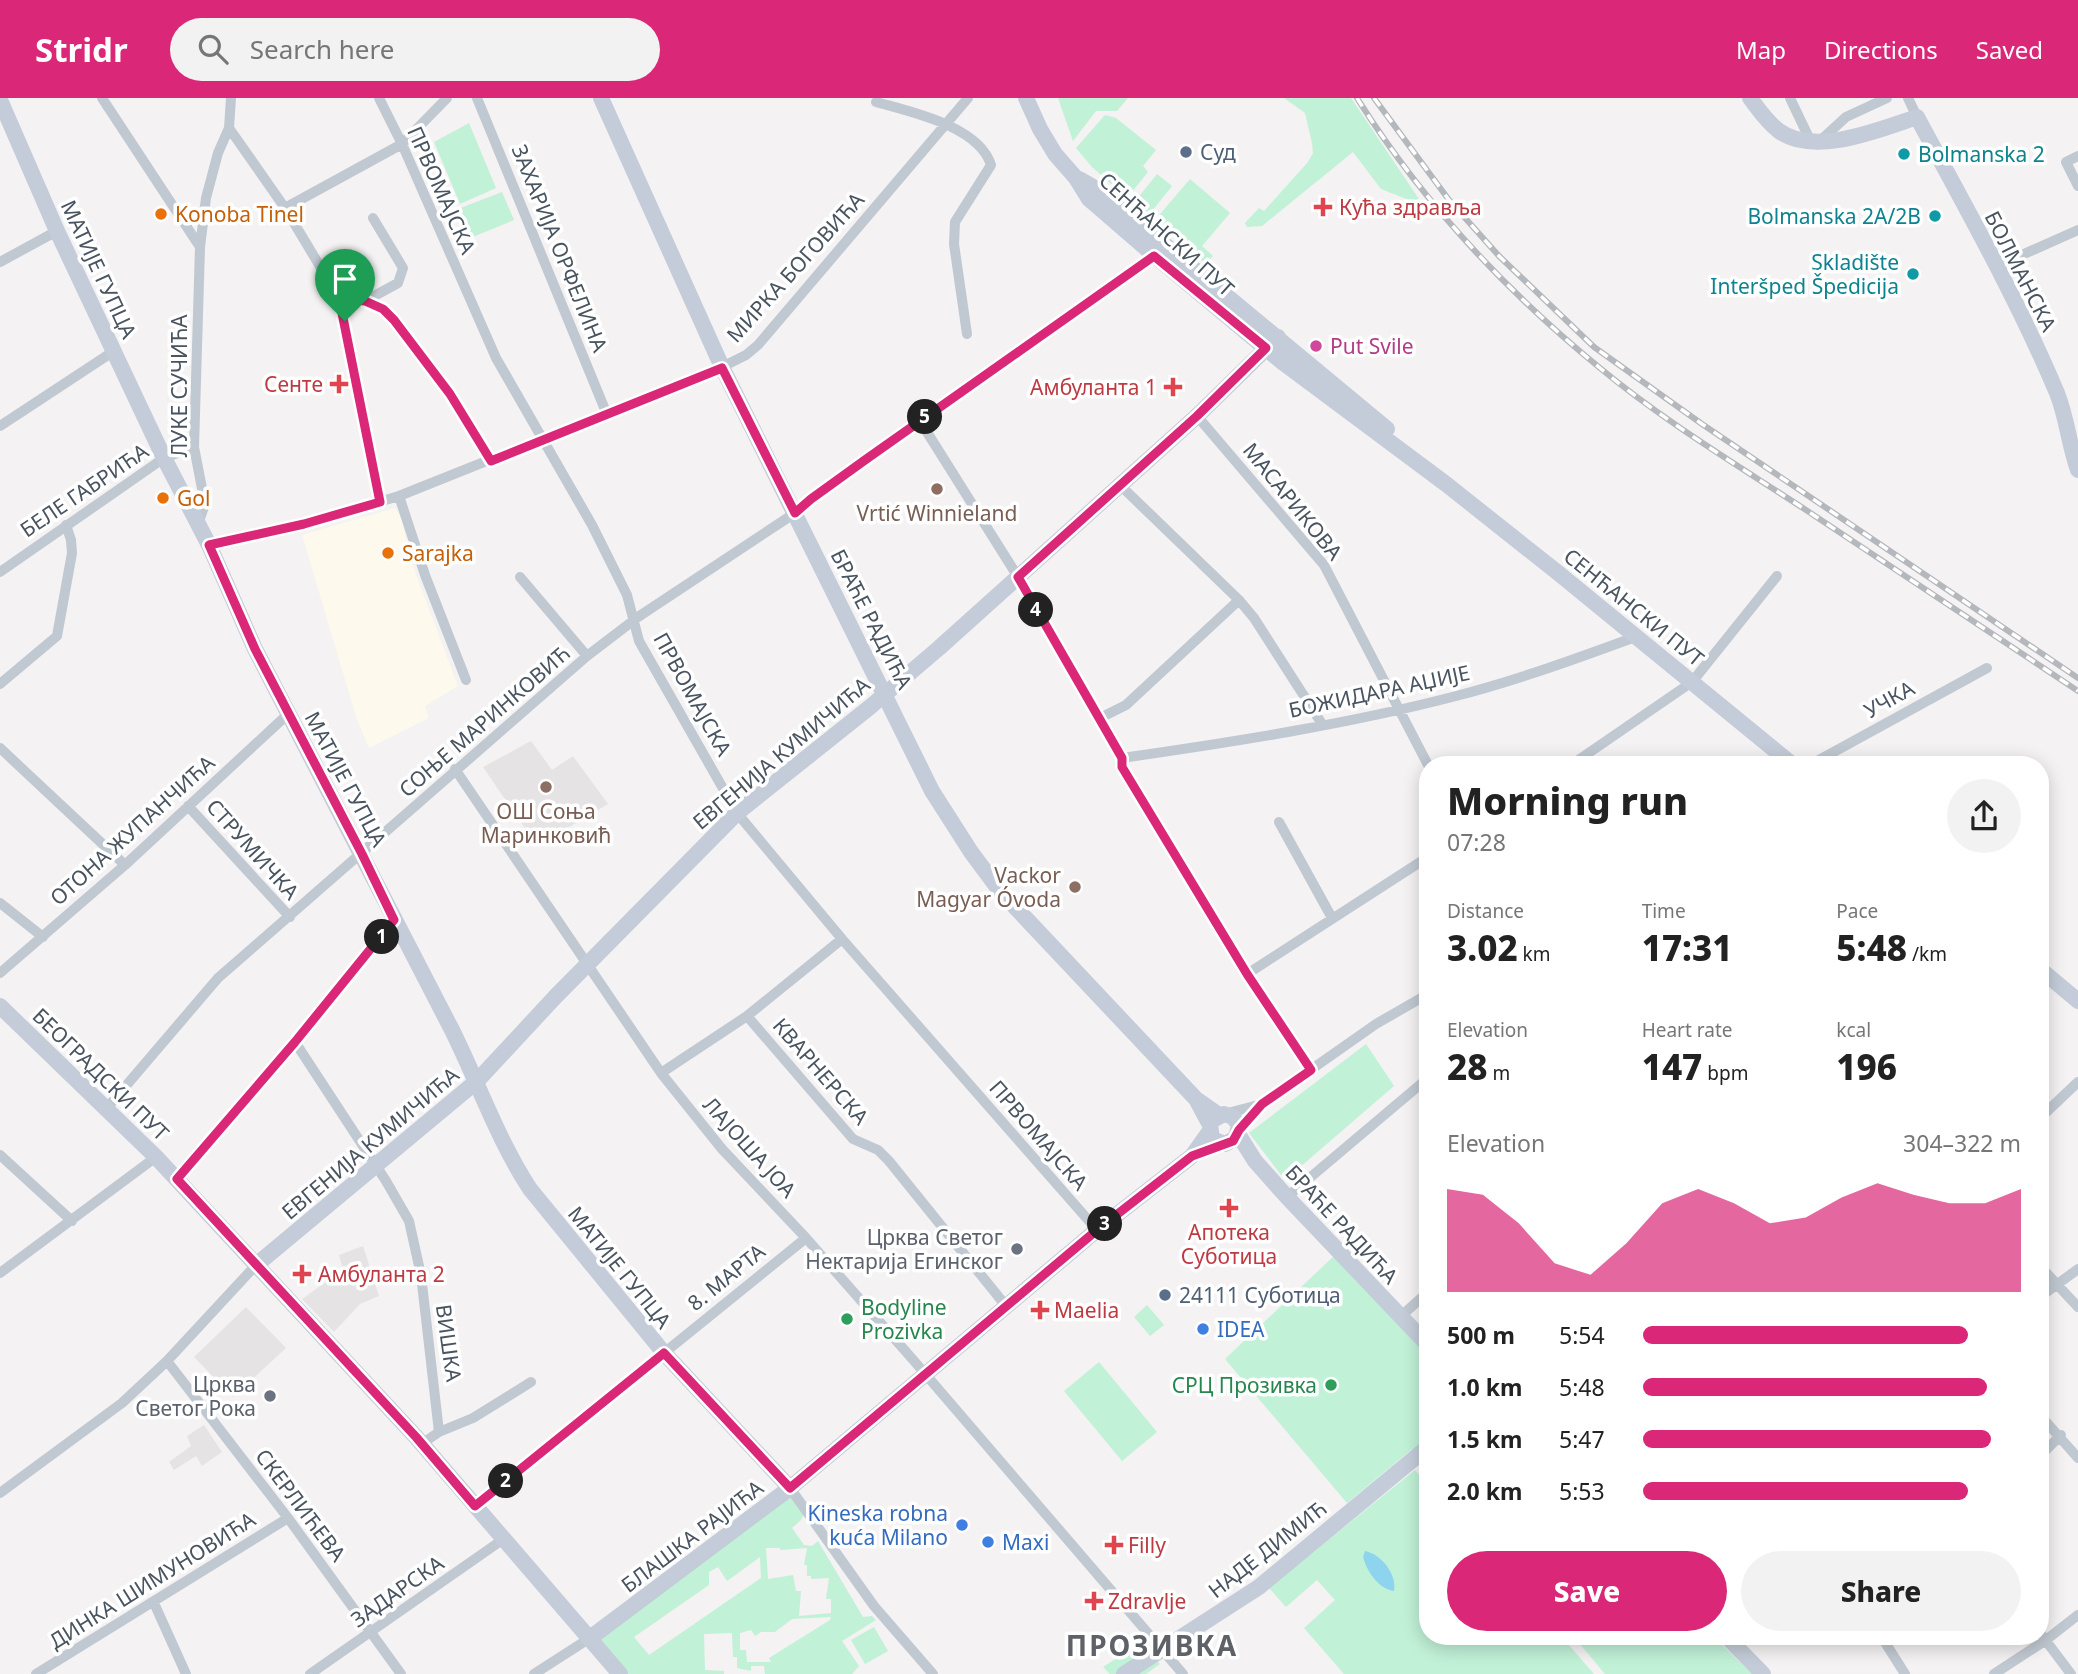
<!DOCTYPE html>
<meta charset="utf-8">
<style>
body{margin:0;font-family:"Noto Sans",sans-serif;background:#f2f2f2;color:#222;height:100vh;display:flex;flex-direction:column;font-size:26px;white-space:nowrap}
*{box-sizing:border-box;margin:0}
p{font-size:23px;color:#767676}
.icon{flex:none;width:38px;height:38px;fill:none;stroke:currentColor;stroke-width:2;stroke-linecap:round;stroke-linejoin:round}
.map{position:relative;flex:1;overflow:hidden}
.panel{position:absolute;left:1419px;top:658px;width:630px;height:889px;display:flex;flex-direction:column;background:#fff;border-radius:28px;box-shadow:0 4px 18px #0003}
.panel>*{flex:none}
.pin{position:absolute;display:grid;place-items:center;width:60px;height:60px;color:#fff;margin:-72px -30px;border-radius:50% 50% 50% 0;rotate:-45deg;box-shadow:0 0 7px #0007}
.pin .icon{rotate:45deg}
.km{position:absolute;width:35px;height:35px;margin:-18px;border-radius:50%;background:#222;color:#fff;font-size:19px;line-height:35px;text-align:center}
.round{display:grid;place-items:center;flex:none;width:74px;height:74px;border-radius:37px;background:#f2f2f2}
.overview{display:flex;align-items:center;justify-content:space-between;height:119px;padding:0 28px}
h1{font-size:38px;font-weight:800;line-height:52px}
.metrics{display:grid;grid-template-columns:repeat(3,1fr);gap:10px;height:119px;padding:7px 28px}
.metrics div{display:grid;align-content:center}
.metrics b{font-size:35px;font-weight:800}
.metrics small{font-size:19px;font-weight:400}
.metrics p{font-size:19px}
.chart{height:196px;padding:14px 28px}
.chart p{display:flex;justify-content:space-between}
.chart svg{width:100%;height:126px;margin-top:7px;fill:#db2777;opacity:.7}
.action{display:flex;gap:14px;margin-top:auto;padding:14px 28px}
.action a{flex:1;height:80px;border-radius:42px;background:#db2777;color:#fff;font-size:28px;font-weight:800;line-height:80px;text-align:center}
.action a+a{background:#f2f2f2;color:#222}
ul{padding:0 28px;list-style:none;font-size:23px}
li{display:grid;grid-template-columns:112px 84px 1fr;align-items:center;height:52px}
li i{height:18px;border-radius:9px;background:#db2777}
header{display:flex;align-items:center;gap:42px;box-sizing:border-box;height:98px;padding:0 35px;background:#db2777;color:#fff}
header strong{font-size:33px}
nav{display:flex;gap:38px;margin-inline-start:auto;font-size:24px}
.search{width:490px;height:63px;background:#f2f2f2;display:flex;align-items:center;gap:18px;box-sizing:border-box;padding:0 24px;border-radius:38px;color:#767676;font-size:26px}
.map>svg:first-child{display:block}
.commercial{fill:#fdf9ed}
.education{fill:#e5e3e4}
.green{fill:#c1f1d7;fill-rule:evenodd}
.water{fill:#8ed4ee}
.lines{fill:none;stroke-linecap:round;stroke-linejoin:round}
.street{stroke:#c0c8d1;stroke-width:10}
.secondary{stroke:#c3ccd8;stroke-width:16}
.rail-casing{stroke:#b4b7bc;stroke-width:6}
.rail{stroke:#fff;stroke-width:3.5;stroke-dasharray:10;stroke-linecap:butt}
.route-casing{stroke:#fff;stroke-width:14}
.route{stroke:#db2777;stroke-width:9}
.service-dot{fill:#5c6f8a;stroke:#fff;stroke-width:2.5}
.culture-dot{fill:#0f9aa8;stroke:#fff;stroke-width:2.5}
.health-dot{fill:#e0444e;stroke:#fff;stroke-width:2.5}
.food-dot{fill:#e8710a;stroke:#fff;stroke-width:2.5}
.hotel-dot{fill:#d1479c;stroke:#fff;stroke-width:2.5}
.education-dot{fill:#8d6e63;stroke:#fff;stroke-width:2.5}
.worship-dot{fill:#6b7280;stroke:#fff;stroke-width:2.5}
.leisure-dot{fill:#2e9e5b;stroke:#fff;stroke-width:2.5}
.shop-dot{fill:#3f7fe0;stroke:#fff;stroke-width:2.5}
.labels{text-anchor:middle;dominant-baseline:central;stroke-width:7;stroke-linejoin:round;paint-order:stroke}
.service-label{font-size:21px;fill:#4e5e75;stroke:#fff;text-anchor:start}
.culture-label{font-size:21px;fill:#0d838f;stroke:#fff;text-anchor:end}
.street-label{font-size:21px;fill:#495460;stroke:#fff}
.health-label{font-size:21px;fill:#be3a42;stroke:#fff;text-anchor:start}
.food-label{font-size:21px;fill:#c56008;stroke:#fff;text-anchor:start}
.hotel-label{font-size:21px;fill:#b23c85;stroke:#fff;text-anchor:start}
.education-label{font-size:21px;fill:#785e54;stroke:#fff}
.worship-label{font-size:21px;fill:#5b616d;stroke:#fff;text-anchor:end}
.leisure-label{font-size:21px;fill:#27864d;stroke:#fff;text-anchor:start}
.shop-label{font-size:21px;fill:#366cbe;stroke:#fff;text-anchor:start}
.district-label{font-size:28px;font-weight:bold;letter-spacing:2px;fill:#5e6167;stroke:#fff}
</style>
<header>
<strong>Stridr</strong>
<div class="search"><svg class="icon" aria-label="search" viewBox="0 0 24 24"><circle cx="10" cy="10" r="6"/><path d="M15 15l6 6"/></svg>Search here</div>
<nav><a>Map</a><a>Directions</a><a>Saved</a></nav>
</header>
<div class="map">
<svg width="2078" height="1576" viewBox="0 0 2078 1576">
<rect width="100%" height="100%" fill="#f4f2f2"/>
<path class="commercial" d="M395,410L402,421L409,458L458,588L425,608L429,620L369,650L357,622L302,437Z"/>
<path class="education" d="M531,643L552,672L573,658L608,706L537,748L483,669Z
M363,1148L379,1198L360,1206L334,1234L302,1201L343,1172L339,1157Z
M246,1209L286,1250L233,1299L194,1259Z
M204,1327L222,1354L202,1368L196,1358L174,1372L169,1364L191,1348L187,1338Z"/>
<path class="green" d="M1058,0H1128L1117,13H1096L1073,43Z
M1284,0H1351L1419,101L1414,104L1381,91L1353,54L1262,128L1247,129L1245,125L1259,110L1264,113L1308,64L1313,55L1312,45L1305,15Z
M1105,17L1116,20L1156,52L1143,68L1148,74L1127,100L1092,69L1076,50Z
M469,25L496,90L460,106L434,44Z
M1157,76L1172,88L1148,118L1133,106Z
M1190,81L1230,115L1202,148L1213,158L1206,166L1155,122Z
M502,94L514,122L468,141L458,111Z
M1366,946L1394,988L1285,1082L1249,1035Z
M1336,1156L1428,1257V1369L1412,1351L1347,1405L1225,1261Z
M1147,1207L1164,1227L1150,1238L1134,1219Z
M1099,1264L1157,1334L1122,1363L1064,1293Z
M1415,1372L1428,1387V1538H1561L1594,1576H1344L1304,1530L1335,1502L1317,1482L1286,1509L1269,1490Z
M790,1390L806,1414L801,1422L792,1430L804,1447L812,1448L818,1443L863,1519L872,1518L876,1522L842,1543L859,1568L852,1576H765L764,1568H751V1573L737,1570V1559H733L732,1535L704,1536L705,1572L724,1573V1576H620L590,1540ZM766,1450H780V1452L807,1450L804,1467H807V1478H811V1481L829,1480L826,1501H831V1515L799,1518L801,1493H796L793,1477L768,1481ZM760,1459L761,1480L649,1557L634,1539L709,1487V1474L718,1469L727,1483ZM831,1519L830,1522L769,1560L771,1564H747L746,1552H740V1535L751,1532L755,1538L761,1534H775L792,1521Z
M874,1529L888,1553L865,1566L851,1542Z
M1573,1538H1713L1752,1576H1605Z
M1142,1544L1160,1566L1146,1576H1110L1103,1569Z"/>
<path class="water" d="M1365,1453C1381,1456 1397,1476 1394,1493C1378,1491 1367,1473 1363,1459Z"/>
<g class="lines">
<path class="street" d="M102,0L200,149
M379,0L402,46L496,260L592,427L627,497L639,543L737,715L842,841L1097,1132
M477,0L606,314
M1790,0L1810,42
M1908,0L1917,19
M876,4C911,14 979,28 991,67L955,124L954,146L967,236
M229,30L285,110L339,200L380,404
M1821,42L1846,19L1887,0
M2078,58L2066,64L2078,88
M285,110L402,46L447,0
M0,164L57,133
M1997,168L2078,132
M339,200L365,203L383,211L394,222L450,296L491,363
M365,203L398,185L403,170L373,120
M1197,318L1324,467L1428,667
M920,323L1018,479L1122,660V669L1247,876L1311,972
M0,328L114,253
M1121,388L1239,502L1254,520L1322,626
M399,398L425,477L466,582
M198,426L205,406L194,349L200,149L206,100L218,55L229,30L231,0
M209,447L304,426L399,398L722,269L746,257L758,247L968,0
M0,474L164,360L194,349
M520,479L587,558
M0,586L57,538L72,455L71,442L66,427
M1098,621L1126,607L1239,502
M0,650L125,767
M1122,660C1233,644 1349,626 1456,598C1518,582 1578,560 1638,538
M1571,667L1692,584L1777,478
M1810,667L1987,570
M455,671L661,975L722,1051L806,1140L915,1264L1183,1576
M188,708L290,819
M1279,724L1332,820
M0,805L43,839
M0,875L125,767L288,616
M1247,876L1428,759
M747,918L853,1041L878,1052L889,1063L1006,1208
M295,944L386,1083L409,1123L421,1177L439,1334
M661,975L747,918L842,841
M107,1010L218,880L587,558L638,519L795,415L811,401L1155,158
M1224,1016L1262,1006
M2040,1020L2078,984
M1239,1032L1262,1006L1376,926L1428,896
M0,1057L72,1123
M177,1081L295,944L394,822
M1287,1099L1428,980
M2040,1168L2078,1209
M0,1175L156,1059
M2040,1199L2078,1171
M1400,1219L1428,1194
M167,1263L288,1420L401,1576
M2040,1317L2078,1360
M423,1345L439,1334L473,1320L531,1284
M2040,1358L2061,1337
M790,1390L874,1508L933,1576
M0,1395L122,1305L167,1263L256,1167
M475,1408L806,1140
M154,1505L186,1576
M2040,1535L2071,1576
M1881,1538L1905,1576
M36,1576L288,1420
M310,1576L505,1440
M534,1576L590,1540
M1994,1576L2046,1542L2078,1517"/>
<path class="secondary" d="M601,0L722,269L932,693L971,754L1000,793L1196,1001L1219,1017
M1026,0L1040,31L1055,56L1076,80L1089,101L1155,158L1281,263L1446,386L1557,474L1793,667
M1750,0C1759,12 1767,24 1779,33C1814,59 1881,31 1917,19C1966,110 2017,200 2057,295C2067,320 2069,347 2078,372
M0,2L57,133L164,360L209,447L255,551L453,934C479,987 498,1042 530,1091L664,1255L790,1390
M1079,81L1100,93L1387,331
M2040,871L2078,903
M0,908L156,1059L416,1339L620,1576
M1196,1001L1210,1027L1212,1041L1225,1046L1236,1040L1239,1027L1233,1019L1224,1016L1213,1022
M1238,1036L1255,1063L1287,1099L1428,1247
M256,1167L477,983L556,898L737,715L870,609L939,550L1197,318L1278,239
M1726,1538L1763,1576
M590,1540L790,1390L1097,1132L1192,1058L1209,1034
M1124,1576L1259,1489L1428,1349"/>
<defs>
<path id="rail" d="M1357,0C1421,102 1507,194 1600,270C1665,324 1739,368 1809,414C1899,474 1988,533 2078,593
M1374,0L1449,102L1499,158L1594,249L1702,326L2078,580"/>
</defs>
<use href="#rail" class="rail-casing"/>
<use href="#rail" class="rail"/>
</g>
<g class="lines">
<defs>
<path id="route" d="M1154,158L1266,250L1197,318L1018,479L1122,660V669L1247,876L1311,972L1262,1006L1239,1032L1233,1043L1192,1058L1097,1132L790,1390L664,1255L475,1408L416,1339L177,1081L295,944L394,822L362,756L255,551L209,447L304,426L380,404L339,200L365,203L383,211L394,222L450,296L491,363L722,270L795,415L811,401L865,362Z"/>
</defs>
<use href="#route" class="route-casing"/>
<use href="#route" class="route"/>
</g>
<g class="service-dot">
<circle cx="1186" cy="54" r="7"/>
<circle cx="1165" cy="1197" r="7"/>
</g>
<g class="culture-dot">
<circle cx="1904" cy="56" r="7"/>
<circle cx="1935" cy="118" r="7"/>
<circle cx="1913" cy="176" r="7"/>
</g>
<g class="health-dot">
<path d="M1319.5 98.5h7v7h7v7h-7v7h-7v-7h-7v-7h7z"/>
<path d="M335.5 275.5h7v7h7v7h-7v7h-7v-7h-7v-7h7z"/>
<path d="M1169.5 278.5h7v7h7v7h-7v7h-7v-7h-7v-7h7z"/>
<path d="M1225.5 1099.5h7v7h7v7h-7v7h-7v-7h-7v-7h7z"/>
<path d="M298.5 1165.5h7v7h7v7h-7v7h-7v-7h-7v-7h7z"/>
<path d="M1036.5 1201.5h7v7h7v7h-7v7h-7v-7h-7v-7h7z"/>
<path d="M1110.5 1436.5h7v7h7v7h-7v7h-7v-7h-7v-7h7z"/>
<path d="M1090.5 1492.5h7v7h7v7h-7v7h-7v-7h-7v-7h7z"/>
</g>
<g class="food-dot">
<circle cx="161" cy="116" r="7"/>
<circle cx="163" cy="400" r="7"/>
<circle cx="388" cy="455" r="7"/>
</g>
<circle class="hotel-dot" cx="1316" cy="248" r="7"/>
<g class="education-dot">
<circle cx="937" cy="391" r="7"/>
<circle cx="546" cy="689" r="7"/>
<circle cx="1075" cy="789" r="7"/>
</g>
<g class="worship-dot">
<circle cx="1017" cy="1151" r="7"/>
<circle cx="270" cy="1298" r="7"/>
</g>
<g class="leisure-dot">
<circle cx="847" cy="1221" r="7"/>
<circle cx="1331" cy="1287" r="7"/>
</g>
<g class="shop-dot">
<circle cx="1203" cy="1231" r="7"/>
<circle cx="962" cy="1427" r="7"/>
<circle cx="988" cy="1444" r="7"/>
</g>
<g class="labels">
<g class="service-label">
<text x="1200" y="54">Суд</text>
<text x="1179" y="1197">24111 Суботица</text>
</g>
<g class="culture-label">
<text x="1918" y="56" text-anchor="start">Bolmanska 2</text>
<text x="1921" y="118">Bolmanska 2A/2B</text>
<text x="1899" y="164">Skladište<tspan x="1899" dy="24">Interšped Špedicija</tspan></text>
</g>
<g class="street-label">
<text transform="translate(442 92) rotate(66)">ПРВОМАЈСКА</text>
<text transform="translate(1167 136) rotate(42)">СЕНЋАНСКИ ПУТ</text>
<text transform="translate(560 150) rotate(68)">ЗАХАРИЈА ОРФЕЛИНА</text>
<text transform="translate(795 169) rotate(-48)">МИРКА БОГОВИЋА</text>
<text transform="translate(99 171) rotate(65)">МАТИЈЕ ГУПЦА</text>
<text transform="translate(2021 173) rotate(63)">БОЛМАНСКА</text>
<text transform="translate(179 288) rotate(-90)">ЛУКЕ СУЧИЋА</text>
<text transform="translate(84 392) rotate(-34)">БЕЛЕ ГАБРИЋА</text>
<text transform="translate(1293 403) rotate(51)">МАСАРИКОВА</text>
<text transform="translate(1634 509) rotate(39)">СЕНЋАНСКИ ПУТ</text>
<text transform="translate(872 521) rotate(63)">БРАЋЕ РАДИЋА</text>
<text transform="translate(1379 593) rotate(-12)">БОЖИДАРА АЏИЈЕ</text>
<text transform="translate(693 596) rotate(61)">ПРВОМАЈСКА</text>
<text transform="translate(1889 601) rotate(-29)">УЧКА</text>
<text transform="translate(484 623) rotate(-41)">СОЊЕ МАРИНКОВИЋ</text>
<text transform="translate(781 655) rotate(-40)">ЕВГЕНИЈА КУМИЧИЋА</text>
<text transform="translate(346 681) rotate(62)">МАТИЈЕ ГУПЦА</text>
<text transform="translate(132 732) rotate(-42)">ОТОНА ЖУПАНЧИЋА</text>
<text transform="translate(253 751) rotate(48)">СТРУМИЧКА</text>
<text transform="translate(821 973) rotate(49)">КВАРНЕРСКА</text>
<text transform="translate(101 976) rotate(44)">БЕОГРАДСКИ ПУТ</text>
<text transform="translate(1039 1037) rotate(49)">ПРВОМАЈСКА</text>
<text transform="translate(370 1045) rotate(-40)">ЕВГЕНИЈА КУМИЧИЋА</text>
<text transform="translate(750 1049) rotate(48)">ЛАЈОША ЈОА</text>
<text transform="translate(1342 1126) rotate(47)">БРАЋЕ РАДИЋА</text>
<text transform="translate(620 1169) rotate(51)">МАТИЈЕ ГУПЦА</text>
<text transform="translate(726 1179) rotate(-39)">8. МАРТА</text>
<text transform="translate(449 1245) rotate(82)">ВИШКА</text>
<text transform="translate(301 1407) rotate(53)">СКЕРЛИЋЕВА</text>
<text transform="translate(692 1438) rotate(-37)">БЛАШКА РАЈИЋА</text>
<text transform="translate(1267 1451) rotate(-38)">НАДЕ ДИМИЋ</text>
<text transform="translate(152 1482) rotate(-32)">ДИНКА ШИМУНОВИЋА</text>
<text transform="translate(397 1493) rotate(-35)">ЗАДАРСКА</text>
</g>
<g class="health-label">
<text x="1339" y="109">Кућа здравља</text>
<text x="323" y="286" text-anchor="end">Сенте</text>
<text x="1157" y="289" text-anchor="end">Амбуланта 1</text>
<text x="1229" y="1134" text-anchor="middle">Апотека<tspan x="1229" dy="24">Суботица</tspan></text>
<text x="318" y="1176">Амбуланта 2</text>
<text x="1054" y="1212">Maelia</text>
<text x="1128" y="1447">Filly</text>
<text x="1108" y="1503">Zdravlje</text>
</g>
<g class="food-label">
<text x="175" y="116">Konoba Tinel</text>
<text x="177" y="400">Gol</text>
<text x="402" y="455">Sarajka</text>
</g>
<g class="hotel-label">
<text x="1330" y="248">Put Svile</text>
</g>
<g class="education-label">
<text x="937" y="415">Vrtić Winnieland</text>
<text x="546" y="713">ОШ Соња<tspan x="546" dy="24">Маринковић</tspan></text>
<text x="1061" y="777" text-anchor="end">Vackor<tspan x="1061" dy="24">Magyar Óvoda</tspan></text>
</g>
<g class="worship-label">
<text x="1003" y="1139">Црква Светог<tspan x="1003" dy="24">Нектарија Егинског</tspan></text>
<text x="256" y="1286">Црква<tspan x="256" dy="24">Светог Рока</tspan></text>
</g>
<g class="leisure-label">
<text x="861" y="1209">Bodyline<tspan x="861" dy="24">Prozivka</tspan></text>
<text x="1317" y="1287" text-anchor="end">СРЦ Прозивка</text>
</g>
<g class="shop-label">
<text x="1217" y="1231">IDEA</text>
<text x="948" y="1415" text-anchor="end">Kineska robna<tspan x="948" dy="24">kuća Milano</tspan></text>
<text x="1002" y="1444">Maxi</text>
</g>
<g class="district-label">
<text x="1152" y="1547">ПРОЗИВКА</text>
</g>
</g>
</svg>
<div class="pin" style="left:345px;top:223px;background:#1e9e55"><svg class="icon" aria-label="arrive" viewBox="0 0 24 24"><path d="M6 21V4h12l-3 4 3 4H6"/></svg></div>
<b class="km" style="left:382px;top:839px">1</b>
<b class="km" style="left:506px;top:1383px">2</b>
<b class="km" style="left:1105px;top:1126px">3</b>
<b class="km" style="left:1036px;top:512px">4</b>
<b class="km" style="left:925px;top:319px">5</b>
<section class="panel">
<div class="overview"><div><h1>Morning run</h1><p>07:28</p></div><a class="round"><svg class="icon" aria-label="share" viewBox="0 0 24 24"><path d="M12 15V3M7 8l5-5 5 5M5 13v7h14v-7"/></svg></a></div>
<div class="metrics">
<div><p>Distance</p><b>3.02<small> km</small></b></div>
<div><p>Time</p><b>17:31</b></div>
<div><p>Pace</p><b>5:48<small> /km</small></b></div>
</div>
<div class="metrics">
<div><p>Elevation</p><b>28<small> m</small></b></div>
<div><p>Heart rate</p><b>147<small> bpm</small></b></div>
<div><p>kcal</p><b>196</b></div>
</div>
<div class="chart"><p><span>Elevation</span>304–322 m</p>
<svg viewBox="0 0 160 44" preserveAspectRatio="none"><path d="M0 44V8L10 10L20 20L30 34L40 38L50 27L60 13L70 8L80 13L90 20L100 18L110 11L120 6L130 10L140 13L150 13L160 8V44z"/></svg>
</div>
<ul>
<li><b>500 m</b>5:54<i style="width:86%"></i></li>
<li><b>1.0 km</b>5:48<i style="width:91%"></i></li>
<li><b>1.5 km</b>5:47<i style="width:92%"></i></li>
<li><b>2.0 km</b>5:53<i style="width:86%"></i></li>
</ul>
<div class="action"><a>Save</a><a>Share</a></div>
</section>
</div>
